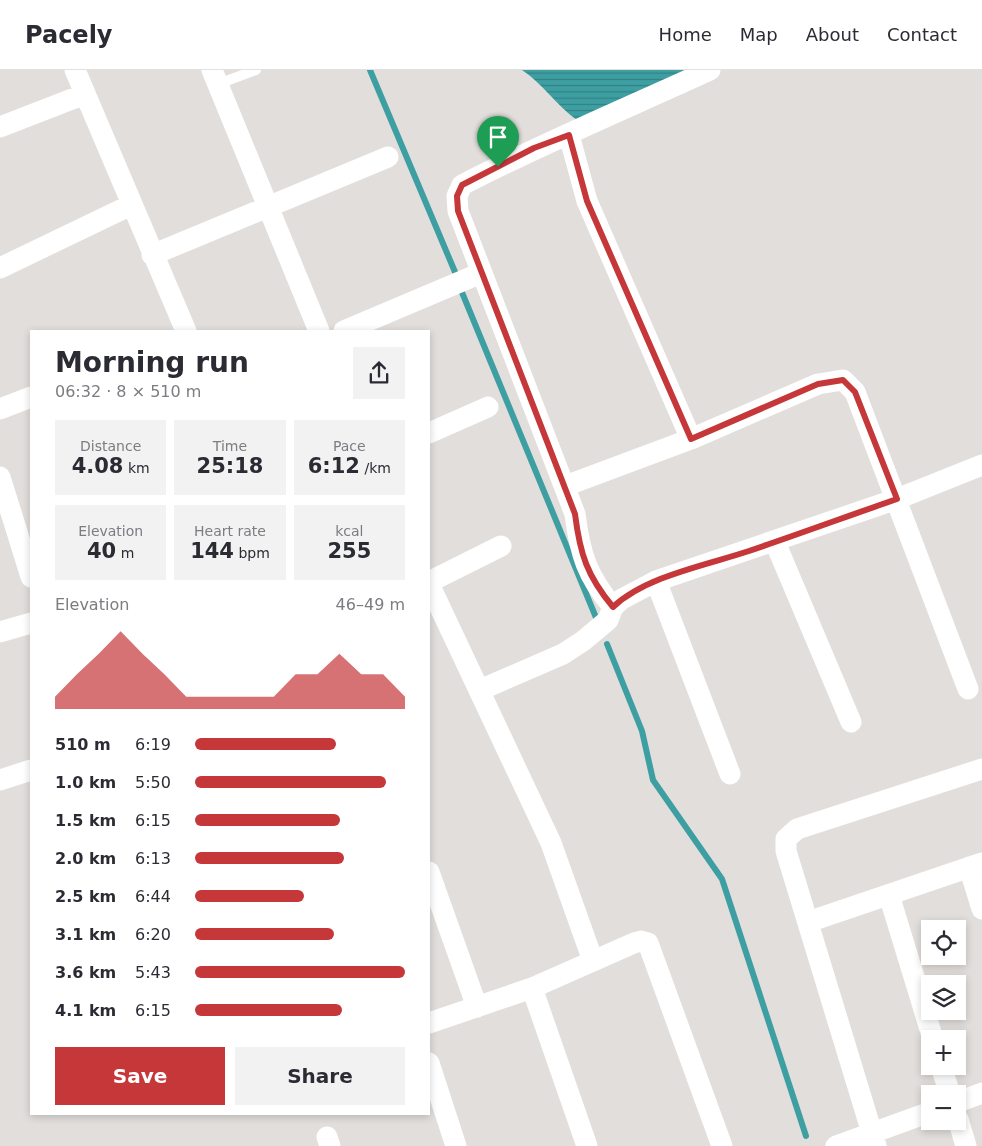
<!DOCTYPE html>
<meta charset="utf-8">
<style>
body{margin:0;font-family:"DejaVu Sans",sans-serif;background:#f2f2f3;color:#2b2b33;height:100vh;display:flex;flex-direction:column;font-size:19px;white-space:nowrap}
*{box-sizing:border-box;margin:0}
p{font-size:16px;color:#7c7c81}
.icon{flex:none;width:28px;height:28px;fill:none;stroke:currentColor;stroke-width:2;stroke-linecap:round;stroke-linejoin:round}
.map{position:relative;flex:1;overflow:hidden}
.panel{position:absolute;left:30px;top:260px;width:400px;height:785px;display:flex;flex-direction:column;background:#fff;border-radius:0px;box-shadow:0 2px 8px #0003}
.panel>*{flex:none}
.tools{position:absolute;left:921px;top:850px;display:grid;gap:10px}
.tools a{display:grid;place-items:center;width:45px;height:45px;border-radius:0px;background:#fff;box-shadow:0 2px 8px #0003;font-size:25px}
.pin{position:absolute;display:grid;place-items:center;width:42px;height:42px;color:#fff;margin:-51px -21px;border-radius:50% 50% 50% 0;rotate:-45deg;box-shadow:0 0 5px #0007}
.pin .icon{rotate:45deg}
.round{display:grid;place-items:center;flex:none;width:52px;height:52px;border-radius:0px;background:#f2f2f3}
.summary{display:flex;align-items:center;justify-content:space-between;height:85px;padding:0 25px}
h1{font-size:28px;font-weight:700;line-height:38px}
.metrics{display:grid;grid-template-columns:repeat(3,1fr);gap:8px;height:85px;padding:5px 25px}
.metrics div{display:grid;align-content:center;border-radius:0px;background:#f2f2f3;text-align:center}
.metrics b{font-size:21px;font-weight:700}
.metrics small{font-size:14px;font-weight:400}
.metrics p{font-size:14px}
.chart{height:140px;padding:10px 25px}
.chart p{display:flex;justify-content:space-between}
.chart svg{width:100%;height:90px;margin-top:5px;fill:#c6373a;opacity:.7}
.cta{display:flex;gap:10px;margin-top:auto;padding:10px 25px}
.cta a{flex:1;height:58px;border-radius:0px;background:#c6373a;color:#fff;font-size:20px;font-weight:700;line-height:58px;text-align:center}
.cta a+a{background:#f2f2f3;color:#2b2b33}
ul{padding:0 25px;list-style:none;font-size:16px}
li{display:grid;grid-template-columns:80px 60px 1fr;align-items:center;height:38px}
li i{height:12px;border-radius:6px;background:#c6373a}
header{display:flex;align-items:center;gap:30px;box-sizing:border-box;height:70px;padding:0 25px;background:#fff;border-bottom:1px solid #e1e1e2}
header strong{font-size:24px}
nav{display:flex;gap:28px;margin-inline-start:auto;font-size:18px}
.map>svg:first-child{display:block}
.water{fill:url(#water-rules)}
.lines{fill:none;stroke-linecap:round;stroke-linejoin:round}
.stream{stroke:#3d9fa2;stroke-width:6}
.service{stroke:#fff;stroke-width:10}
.minor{stroke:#fff;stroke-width:21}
.route-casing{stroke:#fff;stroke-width:10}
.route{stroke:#c6373a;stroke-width:6}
</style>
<header>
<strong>Pacely</strong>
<nav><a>Home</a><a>Map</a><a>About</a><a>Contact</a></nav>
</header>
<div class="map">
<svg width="982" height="1076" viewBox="0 0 982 1076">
<defs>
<pattern id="water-rules" width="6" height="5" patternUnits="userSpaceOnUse" patternTransform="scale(1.25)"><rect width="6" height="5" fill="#3d9fa2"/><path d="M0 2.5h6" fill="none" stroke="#338184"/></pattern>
</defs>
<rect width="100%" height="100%" fill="#e2dedb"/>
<path class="water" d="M522,0H690L577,50C557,36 543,14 522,0Z"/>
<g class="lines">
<path class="stream" d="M370,0L455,202
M461,220L597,550
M607,574L642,661L653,710L722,809L806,1066"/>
<path class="service" d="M218,14L256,0"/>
<path class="minor" d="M75,0L186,261
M212,0L319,261
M0,57L85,24
M569,65L587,131L691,369
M152,185L388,87
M0,198L131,135
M344,261L481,203
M0,339L31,327
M429,363L488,337
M0,407L31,507
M565,416L691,369L818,314L843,310L855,322L968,619
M775,472L851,652
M656,511L730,704
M429,512L501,476
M429,514L551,773L593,891
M613,537C587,506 580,484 575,444L458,141L457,126L462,115C543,73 627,38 710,0
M0,562L31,553
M480,620L563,584L583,571L608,550L613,537L622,529L656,511L897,429L982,395
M0,710L31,700
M969,797L982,839
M429,802L477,937
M889,825L933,969
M808,852L982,793
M532,918L587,1076
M429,953L532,918L634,873L641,871L648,873L722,1076
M429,993L456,1076
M941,996L950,1024
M958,1032L982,1023
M958,1049L966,1076
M327,1067L330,1076
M836,1076L930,1042
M876,1076L786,781V769L797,759L982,699"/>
</g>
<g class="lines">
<defs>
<path id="route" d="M569,65L587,131L691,369L818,314L843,310L855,322L897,429C848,446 799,464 749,481C707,495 646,506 613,537C587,506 580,484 575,444L458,141L457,126L462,115L534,78Z"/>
</defs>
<use href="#route" class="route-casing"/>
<use href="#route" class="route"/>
</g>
</svg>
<div class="tools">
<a><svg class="icon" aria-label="locate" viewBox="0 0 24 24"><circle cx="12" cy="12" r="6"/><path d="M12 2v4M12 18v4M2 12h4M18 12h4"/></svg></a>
<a><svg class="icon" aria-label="layers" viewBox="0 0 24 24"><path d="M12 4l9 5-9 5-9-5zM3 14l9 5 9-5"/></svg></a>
<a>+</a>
<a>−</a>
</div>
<div class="pin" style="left:498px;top:97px;background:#1e9e55"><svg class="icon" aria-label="arrive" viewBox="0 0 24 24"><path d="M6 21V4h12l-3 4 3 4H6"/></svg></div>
<section class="panel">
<div class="summary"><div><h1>Morning run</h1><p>06:32 · 8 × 510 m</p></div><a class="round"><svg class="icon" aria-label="share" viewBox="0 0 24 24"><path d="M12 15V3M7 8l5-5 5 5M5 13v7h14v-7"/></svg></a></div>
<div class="metrics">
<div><p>Distance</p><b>4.08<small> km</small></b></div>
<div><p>Time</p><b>25:18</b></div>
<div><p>Pace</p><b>6:12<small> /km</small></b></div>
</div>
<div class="metrics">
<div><p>Elevation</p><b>40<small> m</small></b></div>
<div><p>Heart rate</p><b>144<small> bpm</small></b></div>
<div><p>kcal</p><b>255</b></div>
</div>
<div class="chart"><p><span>Elevation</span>46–49 m</p>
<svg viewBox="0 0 160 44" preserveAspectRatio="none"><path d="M0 44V38L10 27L20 17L30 6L40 17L50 27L60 38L70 38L80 38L90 38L100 38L110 27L120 27L130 17L140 27L150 27L160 38V44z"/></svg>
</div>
<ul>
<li><b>510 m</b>6:19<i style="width:67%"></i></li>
<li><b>1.0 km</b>5:50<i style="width:91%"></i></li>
<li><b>1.5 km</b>6:15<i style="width:69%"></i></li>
<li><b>2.0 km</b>6:13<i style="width:71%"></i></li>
<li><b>2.5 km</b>6:44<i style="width:52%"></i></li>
<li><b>3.1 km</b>6:20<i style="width:66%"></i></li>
<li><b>3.6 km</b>5:43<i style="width:100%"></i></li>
<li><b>4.1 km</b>6:15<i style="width:70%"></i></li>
</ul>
<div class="cta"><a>Save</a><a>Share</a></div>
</section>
</div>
